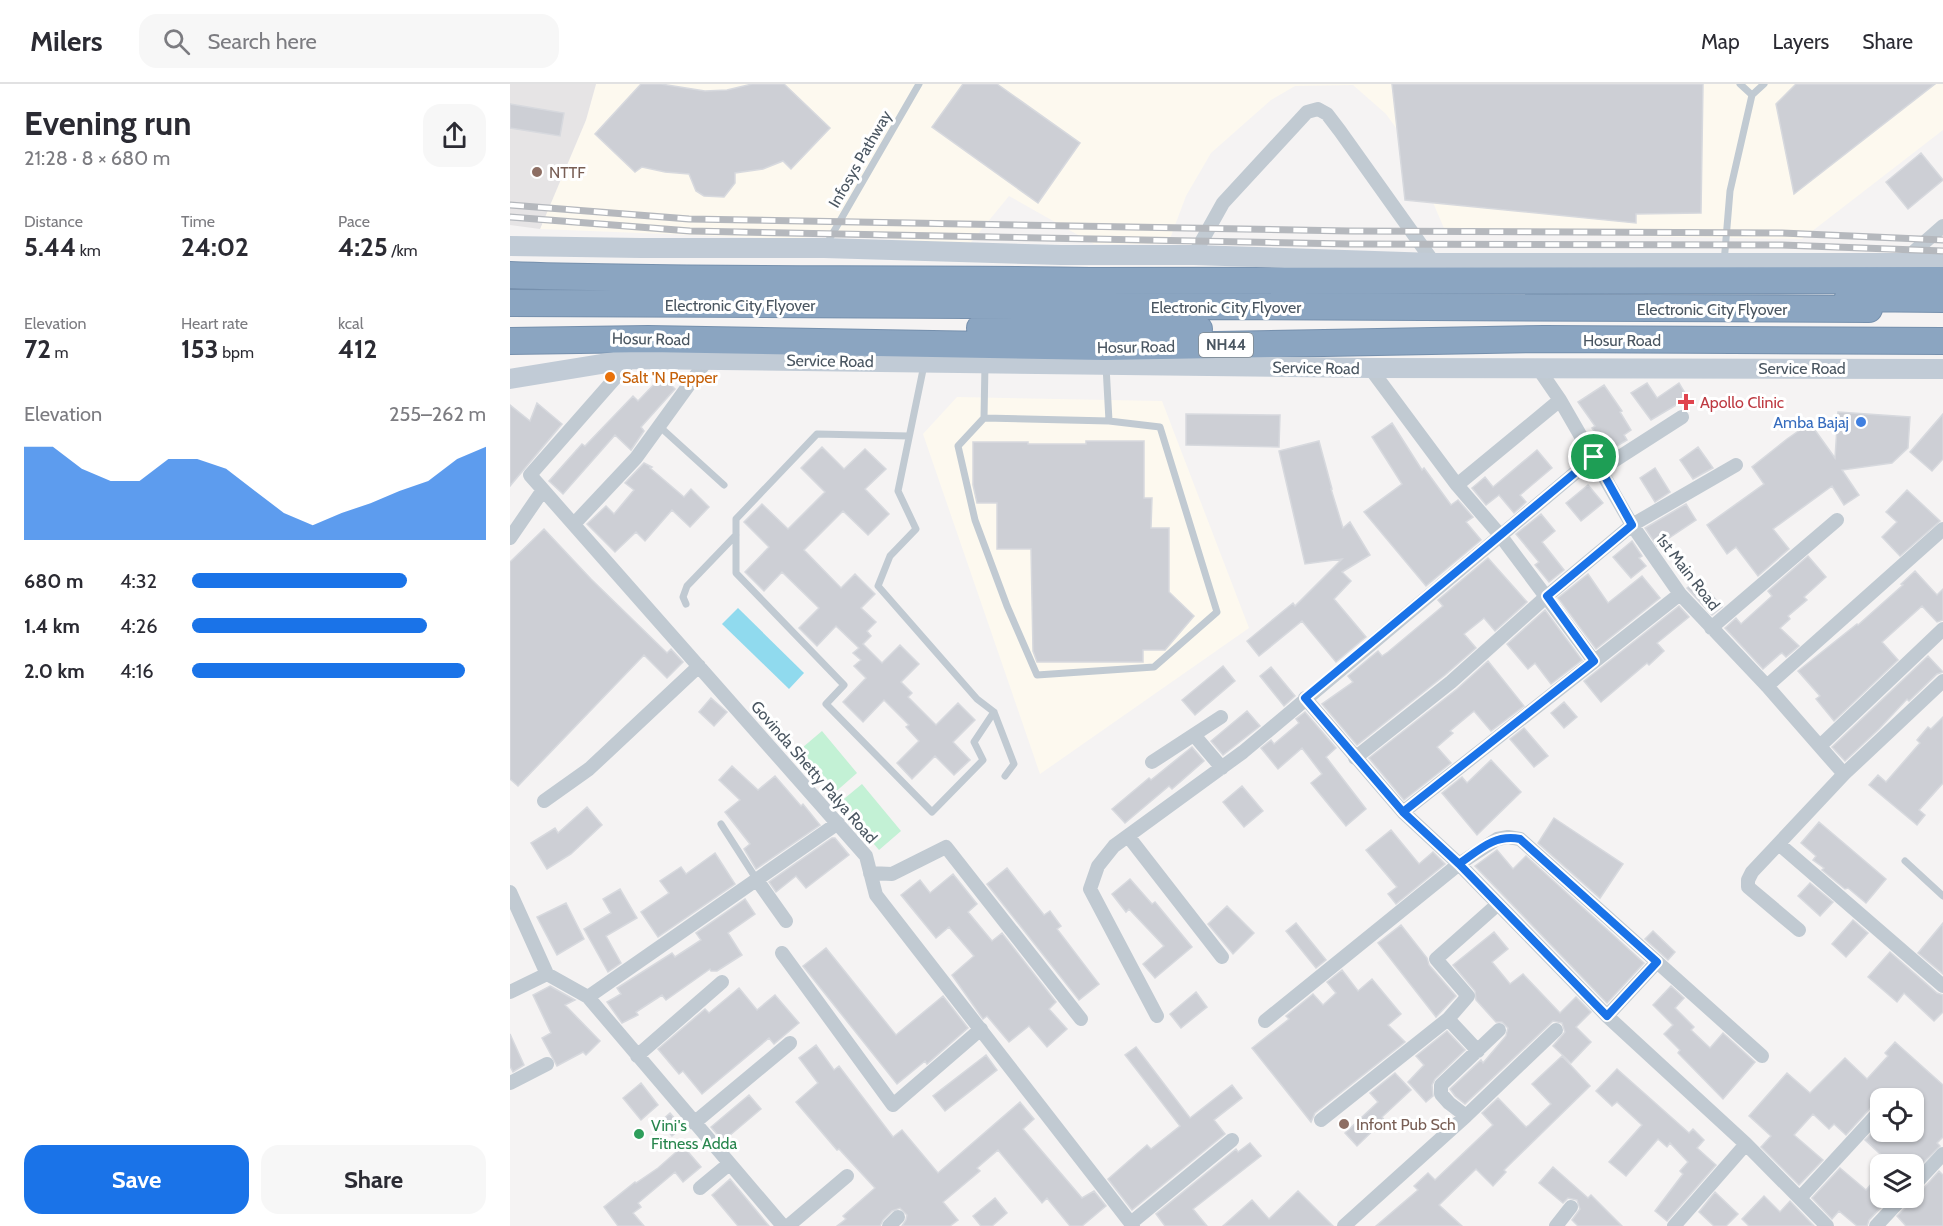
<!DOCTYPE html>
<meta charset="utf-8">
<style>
body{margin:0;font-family:Cabin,sans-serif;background:#f7f7f7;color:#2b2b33;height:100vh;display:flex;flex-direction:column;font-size:22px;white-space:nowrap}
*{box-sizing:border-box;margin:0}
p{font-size:20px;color:#7c7c81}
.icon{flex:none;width:33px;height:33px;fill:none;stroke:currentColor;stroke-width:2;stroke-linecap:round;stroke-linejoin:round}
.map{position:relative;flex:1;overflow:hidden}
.details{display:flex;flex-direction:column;background:#fff;width:510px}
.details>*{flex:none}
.buttons{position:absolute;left:1360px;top:1004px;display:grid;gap:12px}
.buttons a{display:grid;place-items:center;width:54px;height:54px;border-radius:12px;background:#fff;box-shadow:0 2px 4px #0004;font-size:30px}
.pin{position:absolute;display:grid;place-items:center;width:51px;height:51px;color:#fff;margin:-26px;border:3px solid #fff;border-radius:50%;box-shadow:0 2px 6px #0007}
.round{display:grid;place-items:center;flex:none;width:63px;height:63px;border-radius:18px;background:#f7f7f7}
.headline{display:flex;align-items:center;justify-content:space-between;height:102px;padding:0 24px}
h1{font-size:33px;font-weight:700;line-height:45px}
.metrics{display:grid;grid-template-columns:repeat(3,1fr);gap:9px;height:102px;padding:6px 24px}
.metrics div{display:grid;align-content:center}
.metrics b{font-size:26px;font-weight:700}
.metrics small{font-size:16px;font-weight:400}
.metrics p{font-size:16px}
.chart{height:168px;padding:12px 24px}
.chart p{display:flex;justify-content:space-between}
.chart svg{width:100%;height:108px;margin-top:6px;fill:#1a73e8;opacity:.7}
.action{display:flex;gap:12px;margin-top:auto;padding:12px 24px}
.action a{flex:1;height:69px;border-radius:18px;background:#1a73e8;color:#fff;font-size:24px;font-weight:700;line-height:69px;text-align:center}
.action a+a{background:#f7f7f7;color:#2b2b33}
ul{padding:0 24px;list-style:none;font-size:20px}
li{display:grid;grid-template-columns:96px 72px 1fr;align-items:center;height:45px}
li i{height:15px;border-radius:8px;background:#1a73e8}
header{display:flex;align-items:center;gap:36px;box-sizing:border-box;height:84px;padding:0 30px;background:#fff;border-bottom:2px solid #e1e1e2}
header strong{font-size:28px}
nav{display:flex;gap:33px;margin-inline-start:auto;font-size:21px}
.search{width:420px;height:54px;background:#f7f7f7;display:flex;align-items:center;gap:15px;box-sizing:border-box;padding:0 21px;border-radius:18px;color:#7c7c81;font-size:22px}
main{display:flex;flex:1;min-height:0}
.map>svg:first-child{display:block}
.commercial{fill:#fdf9ef}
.education{fill:#e6e4e5}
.green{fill:#c3f1d5}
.water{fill:#90daee}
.building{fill:#cdcfd5;stroke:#d7d9de;stroke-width:1.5}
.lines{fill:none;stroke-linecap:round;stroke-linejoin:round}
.highway-casing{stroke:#7690ad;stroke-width:28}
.lane{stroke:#c1cad2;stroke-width:7}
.street{stroke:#c1cad2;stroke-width:14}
.secondary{stroke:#c1cbd6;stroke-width:20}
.highway{stroke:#8ba5c1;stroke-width:26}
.rail-casing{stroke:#b5b8bd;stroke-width:7}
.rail{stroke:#fff;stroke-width:4.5;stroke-dasharray:14;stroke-linecap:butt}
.route-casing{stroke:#fff;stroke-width:12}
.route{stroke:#1a73e8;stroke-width:8}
.education-dot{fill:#8d6e63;stroke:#fff;stroke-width:2}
.food-dot{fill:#e8710a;stroke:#fff;stroke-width:2}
.health-dot{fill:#e0444e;stroke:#fff;stroke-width:2}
.shop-dot{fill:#3f7fe0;stroke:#fff;stroke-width:2}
.leisure-dot{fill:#2e9e5b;stroke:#fff;stroke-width:2}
.labels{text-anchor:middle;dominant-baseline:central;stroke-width:6;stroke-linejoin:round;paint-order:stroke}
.shield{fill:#fff;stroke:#808990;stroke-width:1.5}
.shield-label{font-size:15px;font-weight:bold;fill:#4a5661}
.street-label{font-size:16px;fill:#4a5661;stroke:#fff}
.education-label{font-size:16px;fill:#785e54;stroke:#fff;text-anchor:start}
.food-label{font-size:16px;fill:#c56008;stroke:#fff;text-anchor:start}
.health-label{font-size:16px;fill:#be3a42;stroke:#fff;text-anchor:start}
.shop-label{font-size:16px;fill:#366cbe;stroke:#fff;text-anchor:end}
.leisure-label{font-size:16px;fill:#27864d;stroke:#fff;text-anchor:start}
</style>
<header>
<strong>Milers</strong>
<div class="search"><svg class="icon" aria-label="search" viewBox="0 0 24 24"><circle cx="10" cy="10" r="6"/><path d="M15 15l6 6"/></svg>Search here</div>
<nav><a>Map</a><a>Layers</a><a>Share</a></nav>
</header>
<main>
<section class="details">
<div class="headline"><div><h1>Evening run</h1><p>21:28 · 8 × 680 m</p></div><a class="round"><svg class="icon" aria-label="share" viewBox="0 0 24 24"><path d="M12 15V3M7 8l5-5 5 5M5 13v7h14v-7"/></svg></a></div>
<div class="metrics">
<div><p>Distance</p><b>5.44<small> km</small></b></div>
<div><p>Time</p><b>24:02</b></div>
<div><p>Pace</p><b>4:25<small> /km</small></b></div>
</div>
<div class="metrics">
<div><p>Elevation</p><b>72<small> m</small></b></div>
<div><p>Heart rate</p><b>153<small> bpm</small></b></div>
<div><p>kcal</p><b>412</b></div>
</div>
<div class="chart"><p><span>Elevation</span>255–262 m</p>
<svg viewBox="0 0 160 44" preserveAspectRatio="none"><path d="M0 44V6L10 6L20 15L30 20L40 20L50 11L60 11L70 15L80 24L90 33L100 38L110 33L120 29L130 24L140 20L150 11L160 6V44z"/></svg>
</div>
<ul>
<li><b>680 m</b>4:32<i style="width:73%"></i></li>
<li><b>1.4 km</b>4:26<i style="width:80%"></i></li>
<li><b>2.0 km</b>4:16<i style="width:93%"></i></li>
</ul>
<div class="action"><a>Save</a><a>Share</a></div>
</section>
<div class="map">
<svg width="1433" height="1142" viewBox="0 0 1433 1142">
<rect width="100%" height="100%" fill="#f5f3f3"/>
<path class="commercial" d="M86,0H1433V46L1292,155L936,149L905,76L889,48L876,30L843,1L785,2L761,16L701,69L676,112L658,160H584L499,112L458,162L332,150L281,155L30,145L76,36Z
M447,313L652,317L739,544L530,690L413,350Z"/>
<path class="education" d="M0,0H86L76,36L30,145L0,141Z"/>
<path class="green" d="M312,647L347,689L322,711L286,669Z
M352,700L391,747L369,766L329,719Z"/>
<path class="water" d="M228,524L294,589L279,605L212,540Z"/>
<path class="building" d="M131,0H151L195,7L217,6L242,0H274L320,44L281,85L273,77L253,85L225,89V99L214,113L194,112L186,107L179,90L155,88L132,83L125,88L85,50Z
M453,0H487L570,59L528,119L422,43Z
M882,0H1193L1191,129L1126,130V139L895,116Z
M1286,0H1425L1284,110L1266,20Z
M0,20L54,29L50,52L0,44Z
M1411,69L1433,96L1398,125L1376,98Z
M152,292L165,305L131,343L134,347L121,366L105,351L53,410L39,397L72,360L75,362L123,312L128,317Z
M1137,299L1147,314L1169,299L1178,314L1141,336L1121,309Z
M1094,301L1112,327L1110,328L1121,346L1114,351L1117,356L1097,368L1082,344L1085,342L1068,318Z
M27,319L52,340L0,402V321L20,337Z
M1328,328L1400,333L1398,364L1382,379L1332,386L1349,411L1334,421L1322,402L1263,445L1279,465L1248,492L1226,463L1217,470L1197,441L1254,400L1242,383L1277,355L1300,339L1325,374Z
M676,330L770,331L769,363L676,361Z
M1433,330V375L1422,387L1400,368Z
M882,339L912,386L914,384L941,421L948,416L963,433L956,438L971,456L916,502L854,428L892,400L862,353Z
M576,357H634V414H642L641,444H659V508L684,532L655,566H633V578H527L523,567L521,465H487V419H467L463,401V358H518V360H576Z
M809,357L822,405H821L833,444L840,438L860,471L832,488L841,497L824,515L856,553L826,578L792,537L749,572L737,557L783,519L785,522L832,475L795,480L769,367Z
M312,363L334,385L355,365L376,385L355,405L379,430L358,451L333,427L294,466L331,504L345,490L365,510L351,524L366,538L357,547L361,552L353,560L372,579L390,561L409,580L391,598L402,609L398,613L426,641L448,619L465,636L443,658L460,676L444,691L425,672L402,695L387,679L409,657L396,643L399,641L374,616L353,638L333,618L356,594L344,582L351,576L343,569L349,564L326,542L307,562L289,544L309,524L272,488L254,507L235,488L259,463L234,438L252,420L278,445L315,408L291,384Z
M1188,363L1203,384L1183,395L1170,376Z
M1027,366L1042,384L1010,411L1016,418L1004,429L989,411L976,421L962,404L975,393L983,403Z
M134,379L142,383L140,384L174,413L181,405L199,423L180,443L162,426L135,457L126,448L105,468L77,440L96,422L104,430L124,406L115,399Z
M1145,384L1160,408L1145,418L1130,394Z
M1078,401L1093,419L1071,437L1056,419Z
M1397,406L1430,437L1390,472L1372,453L1387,438L1376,428Z
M1176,420L1186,436L1147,462L1135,444Z
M1031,430L1045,447L1032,458L1054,486L1039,498L1025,481L1029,478L1006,450Z
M34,445L81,495L157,569L161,565L173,578L157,594L134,571L8,702L0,695V478Z
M1122,457L1132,472L1129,474L1136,482L1121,494L1103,473Z
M1298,472L1316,493L1294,513L1297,516L1278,532L1280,535L1270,544L1289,562L1276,573L1272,569L1270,570L1253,585L1215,544L1226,534L1231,540L1262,512L1258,507Z
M978,474L1017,518L985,547L974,534L954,550L966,564L935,591L847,661L812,620L843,598L838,592L868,567L872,572L878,568L933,522L928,516Z
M1405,487L1427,511L1433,505V536L1427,538L1412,522L1372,558L1388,576L1324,637L1306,615L1310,612L1288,587L1347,540L1348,541L1393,501L1391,500Z
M1078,490L1098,519L1132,492L1150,514L1086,565L1048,514Z
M1188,495L1212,523L1202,531L1177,504Z
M1169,522L1179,533L1147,559L1154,567L1139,581L1137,579L1091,618L1074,597Z
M1035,526L1072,576L1041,600L1025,579L1018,585L997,560Z
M1418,572L1433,588L1427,590L1399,617L1397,615L1369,645L1335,677L1322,663Z
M978,577L1014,622L981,647L964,627L940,647L943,649L927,663L941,679L894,716L859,674L947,605Z
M713,582L725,597L685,631L672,616Z
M761,583L785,612L774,622L750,592Z
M201,614L217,628L204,642L189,628Z
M1054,618L1067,633L1054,644L1041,629Z
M737,627L750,642L713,671L701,657Z
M795,628L826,664L816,673L856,725L836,742L801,699L812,690L792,664L768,685L751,664L761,656L764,660L789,639L786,635Z
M1433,633V699L1409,726L1415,731L1407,741L1359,701L1368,691L1376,698L1410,659L1407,656L1418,643L1421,645Z
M1014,644L1038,672L1024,683L1000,655Z
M682,663L694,677L662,705L659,702L615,739L602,725L639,694L641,696Z
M981,676L1011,708L967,751L932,709L952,693L957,699Z
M222,682L248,706L265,692L291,722L293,720L310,741L246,785L234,765L240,760L215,728L230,716L209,696Z
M732,702L753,727L734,743L713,718Z
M77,723L92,741L61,770L37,785L21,759L45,744L48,749Z
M1044,734L1113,780L1090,814L1028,759Z
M1309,738L1376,795L1356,819L1338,804L1335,805L1312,786L1314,784L1303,776L1306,772L1291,759Z
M881,746L909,780L923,768L935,780L886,820L878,810L887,803L856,766Z
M322,754H325L339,771L296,804L286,792L266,808L259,798Z
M987,766L1003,785L1016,772L1134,879L1097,919L965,782Z
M205,769L225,800L148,853L131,828L159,809L150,797L171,783L176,790Z
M497,784L534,831L540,827L551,842L547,845L589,900L569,916L477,800Z
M443,790L467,820L458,828L482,857L492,849L546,918L539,925L557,945L537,963L519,942L499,958L477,932L473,935L442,891L464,872L439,843L426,854L391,811L410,796L420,809Z
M620,795L642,820L645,818L682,863L645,894L633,880L654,862L619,825L616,828L602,810Z
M1300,799L1323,818L1310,832L1288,812Z
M110,805L127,834L96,852L111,879L98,888L74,845L101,829L93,815Z
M235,815L245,830L218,849L232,871L207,887H201L200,885L156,916L152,911L126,928L128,931L112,939L97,918L111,910L107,904L162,869L165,873L191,856L186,849Z
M56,819L74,855L47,871L27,833Z
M717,822L744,849L723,870L698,840Z
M1343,836L1358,849L1336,873L1322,860Z
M786,839L816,876L806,884L776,847Z
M1433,839V890L1408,869Z
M891,841L917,874L919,881L946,912L926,933L868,859Z
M1143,847L1165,868L1158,876L1135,855Z
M984,848L998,865L982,878L1000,900L1013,890L1050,929L1066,913L1081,928L1066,943L1081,958L1061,979L1043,962L1055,948L1052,939L1043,937L955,1020L945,1012L940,1005L971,976L973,979L996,952L998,944L992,938H986L966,916L965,907L943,881Z
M316,864L386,951L433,912L458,944L417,980L415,977L387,1000L293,882Z
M1380,868L1427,909L1433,911V928L1424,937L1394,909L1387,918L1358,893Z
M832,886L848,907L862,895L891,930L878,941L895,958L805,1029L801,1038L742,964L779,935L776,932L803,910L813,921L826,909L817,898Z
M40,902L65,916L55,921L90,957L76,971L73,968L47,982L32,954L41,949L23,911Z
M1161,902L1174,914L1165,924L1184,943L1181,946L1200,964L1213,949L1245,978L1213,1015L1168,969L1170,966L1154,950L1163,941L1143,921Z
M229,904L247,926L265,911L289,939L264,960L259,954L192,1010L173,987L169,990L148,965L195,925L199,929Z
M686,908L697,923L671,944L660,930Z
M937,947L955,966L925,995L922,1001L923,1012L916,1018L898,998L914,981L906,972Z
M0,950L14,981L3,988L0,982Z
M1385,958L1433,1001V1053L1427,1059L1430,1062L1404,1088V1080H1381L1355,1056L1364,1047H1404V1014H1371V1017L1364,1020L1336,1051L1324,1040L1319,1045L1303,1030L1284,1051L1313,1076L1289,1101L1251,1063L1261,1052L1239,1032L1277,989L1300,1009L1335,974L1357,995L1378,972L1375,969Z
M306,961L324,986L329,982L383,1053L392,1046L428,1089L510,1018L524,1035L513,1045L572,1114L584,1107L596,1122L572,1142H560L537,1114L532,1119L488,1066L467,1084L470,1087L433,1118L448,1136L440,1142H392L396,1136L397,1131L390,1124L382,1127L373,1136L370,1142H327L336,1135L333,1132L365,1104L329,1065L327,1066L286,1018L308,999L289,974Z
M626,963L680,1034L722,1001L732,1014L704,1036L715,1050L622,1126L598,1095L637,1061L641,1065L670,1042L615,971Z
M476,971L487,986L435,1027L423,1012Z
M1052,972L1080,1002L994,1086L996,1088L983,1102L966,1085L929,1121L952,1142H866L908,1106L904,1102L918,1089L925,1096L983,1041L972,1029L988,1014L1016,1043L1019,1041L1041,1020L1022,1000Z
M1107,985L1179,1049L1183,1045L1194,1056L1187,1064L1206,1081L1157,1137L1145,1127L1173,1090L1170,1087L1178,1078L1160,1059L1157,1063L1148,1055L1116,1092L1099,1078L1132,1041L1107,1018L1102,1022L1086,1007Z
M885,989L901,1006L872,1033L874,1036L847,1062L835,1049L868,1018L860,1009Z
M131,999L148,1021L131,1036L113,1014Z
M239,1011L251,1025L213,1057L201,1043Z
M160,1029L172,1043L162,1052L150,1038Z
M740,1059L751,1072L683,1125L697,1142H655L646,1130L726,1065L728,1068Z
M173,1062L191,1083L173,1098L165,1088L128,1119L131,1123L123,1129L134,1142H108L94,1123L125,1098L126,1099L148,1084Z
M1043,1083L1078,1114L1081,1111L1112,1142H1068L1062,1136L1070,1125L1067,1116L1058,1114L1053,1119L1029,1099Z
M1330,1084L1356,1106L1371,1089V1113H1381L1359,1136L1357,1142H1347L1329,1127L1322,1135L1302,1114Z
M1429,1087L1433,1091V1142H1396L1387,1132L1400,1119L1404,1110L1411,1107Z
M220,1095L259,1142H228L202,1111Z
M788,1107L823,1142H713L742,1116L759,1135Z
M1205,1108L1228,1130L1216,1142H1204L1189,1128Z
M1254,1112L1270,1128L1280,1117L1304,1142H1239L1232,1135Z
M485,1114L497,1129L482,1142H471L463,1132Z"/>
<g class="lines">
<defs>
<path id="highway" d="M0,191C193,198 387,193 580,197L1433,196
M1338,214L1433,215
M0,219L1359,225
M470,244L689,245
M0,257L138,255L595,263L1034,255L1433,257"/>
</defs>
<use href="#highway" class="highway-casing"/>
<path class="lane" d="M1230,0L1242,11
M316,161L409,0
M1214,179L1220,107L1242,11L1254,0
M414,281L388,407L406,445L380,472L368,502L467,615L484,628L504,680L495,692
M596,282L599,337
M474,334L599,337L650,343L707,528L644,583L527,591L497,522L465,436L448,362Z
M474,334L475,280
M149,342L214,401
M399,352L307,350L226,435V489L334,601L316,620L422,728L473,676L464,658L484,628
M176,520L173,513L177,502L226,451
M211,740L247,796
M1395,777L1433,812"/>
<path class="street" d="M684,171L713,119L797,28L808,25L817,30L830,47L924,179
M1391,179L1433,142
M122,275L20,391L356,772L366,811L623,1142
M860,284L947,401L990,451L1084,577
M1028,284L1050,316L1122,441L1170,510L1257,602L1334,690
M1091,385L1172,333
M947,401L1050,316
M64,440L126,374L197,276
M0,454L33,406
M1201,544L1327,436
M1257,602L1433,445
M795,614L893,728L949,780L1097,932L1236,1060L1317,1142
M684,651L712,684
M1310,662L1433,545
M845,674L941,598L1037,512L1122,441L1226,381
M642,678L711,633
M34,717L79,685L189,582
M893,728L1170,510
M618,752L712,873
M1269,760L1433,902
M360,789L382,790L436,763L571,935
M247,796L276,837
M0,808L37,890L78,913L273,1142
M1289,846L1238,803V796L1242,788L1334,690L1433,597
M272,869L383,1021L471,945
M0,908L37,890
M78,913L328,739
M647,932L580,805L588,782L604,762L733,668L1084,373
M1097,932L1147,878
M755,937L949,780L987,755L998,753L1010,755L1252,972
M968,967L938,935L958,912L926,875L988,820
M127,972L212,898
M0,999L37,980
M956,1032L939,1019L931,1010V1001L989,946
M811,1036L938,935
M184,1039L280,959
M1404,1101L1433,1070
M190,1104L219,1080
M1290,1114L1371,1026
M621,1139L722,1056
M278,1142L337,1092
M379,1142L388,1133
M834,1142L956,1032L1046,946
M1046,1142L1061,1123
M1164,1142L1236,1060
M1366,1142L1393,1113"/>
<path class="secondary" d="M0,162L131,164H314L551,171H684L924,179H1391L1433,176
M0,295L122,275L860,284L1433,285"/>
<use href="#highway" class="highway"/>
<defs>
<path id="rail" d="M0,121L179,135L839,147L1272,149L1433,156
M0,133L180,147L839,160L1272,161L1433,167"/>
</defs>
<use href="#rail" class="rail-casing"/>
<use href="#rail" class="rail"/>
</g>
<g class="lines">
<defs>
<path id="route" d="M1084,373L795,614L893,728L949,780C969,766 984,750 1010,755L1147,878L1097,932L949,780L893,728L1084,577L1037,512L1122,441L1084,373"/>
</defs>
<use href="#route" class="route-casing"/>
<use href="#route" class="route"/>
</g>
<g class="education-dot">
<circle cx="27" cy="88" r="6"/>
<circle cx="834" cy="1040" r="6"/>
</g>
<circle class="food-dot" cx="100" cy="293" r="6"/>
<path class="health-dot" d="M1173 309h6v6h6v6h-6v6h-6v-6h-6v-6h6z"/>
<circle class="shop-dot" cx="1351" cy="338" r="6"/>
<circle class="leisure-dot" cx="129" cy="1050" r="6"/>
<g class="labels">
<rect class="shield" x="689" y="249" width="54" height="24" rx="4.5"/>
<g class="shield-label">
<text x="716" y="261">NH44</text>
</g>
<g class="street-label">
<text transform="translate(350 75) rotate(-60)">Infosys Pathway</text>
<text x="230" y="221">Electronic City Flyover</text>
<text x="716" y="223">Electronic City Flyover</text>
<text x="1202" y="225">Electronic City Flyover</text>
<text transform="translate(141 255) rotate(1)">Hosur Road</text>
<text x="1112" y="256">Hosur Road</text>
<text transform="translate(626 263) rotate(-1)">Hosur Road</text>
<text transform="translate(320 277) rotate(1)">Service Road</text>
<text transform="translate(806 284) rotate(1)">Service Road</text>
<text x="1292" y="284">Service Road</text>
<text transform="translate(1178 488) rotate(52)">1st Main Road</text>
<text transform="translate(304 688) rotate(49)">Govinda Shetty Palya Road</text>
</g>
<g class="education-label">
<text x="39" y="88">NTTF</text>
<text x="846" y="1040">Infont Pub Sch</text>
</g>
<g class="food-label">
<text x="112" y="293">Salt 'N Pepper</text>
</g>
<g class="health-label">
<text x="1190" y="318">Apollo Clinic</text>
</g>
<g class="shop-label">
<text x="1339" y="338">Amba Bajaj</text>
</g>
<g class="leisure-label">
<text x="141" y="1041">Vini's<tspan x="141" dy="18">Fitness Adda</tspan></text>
</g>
</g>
</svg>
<div class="buttons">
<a><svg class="icon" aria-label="locate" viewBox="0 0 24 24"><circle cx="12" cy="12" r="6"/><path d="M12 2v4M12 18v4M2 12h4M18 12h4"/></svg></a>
<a><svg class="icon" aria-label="layers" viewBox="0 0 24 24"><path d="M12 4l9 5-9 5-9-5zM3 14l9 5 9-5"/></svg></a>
</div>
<div class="pin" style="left:1084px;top:373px;background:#1e9e55"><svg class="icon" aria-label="arrive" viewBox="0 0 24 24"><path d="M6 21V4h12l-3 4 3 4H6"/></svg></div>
</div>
</main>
